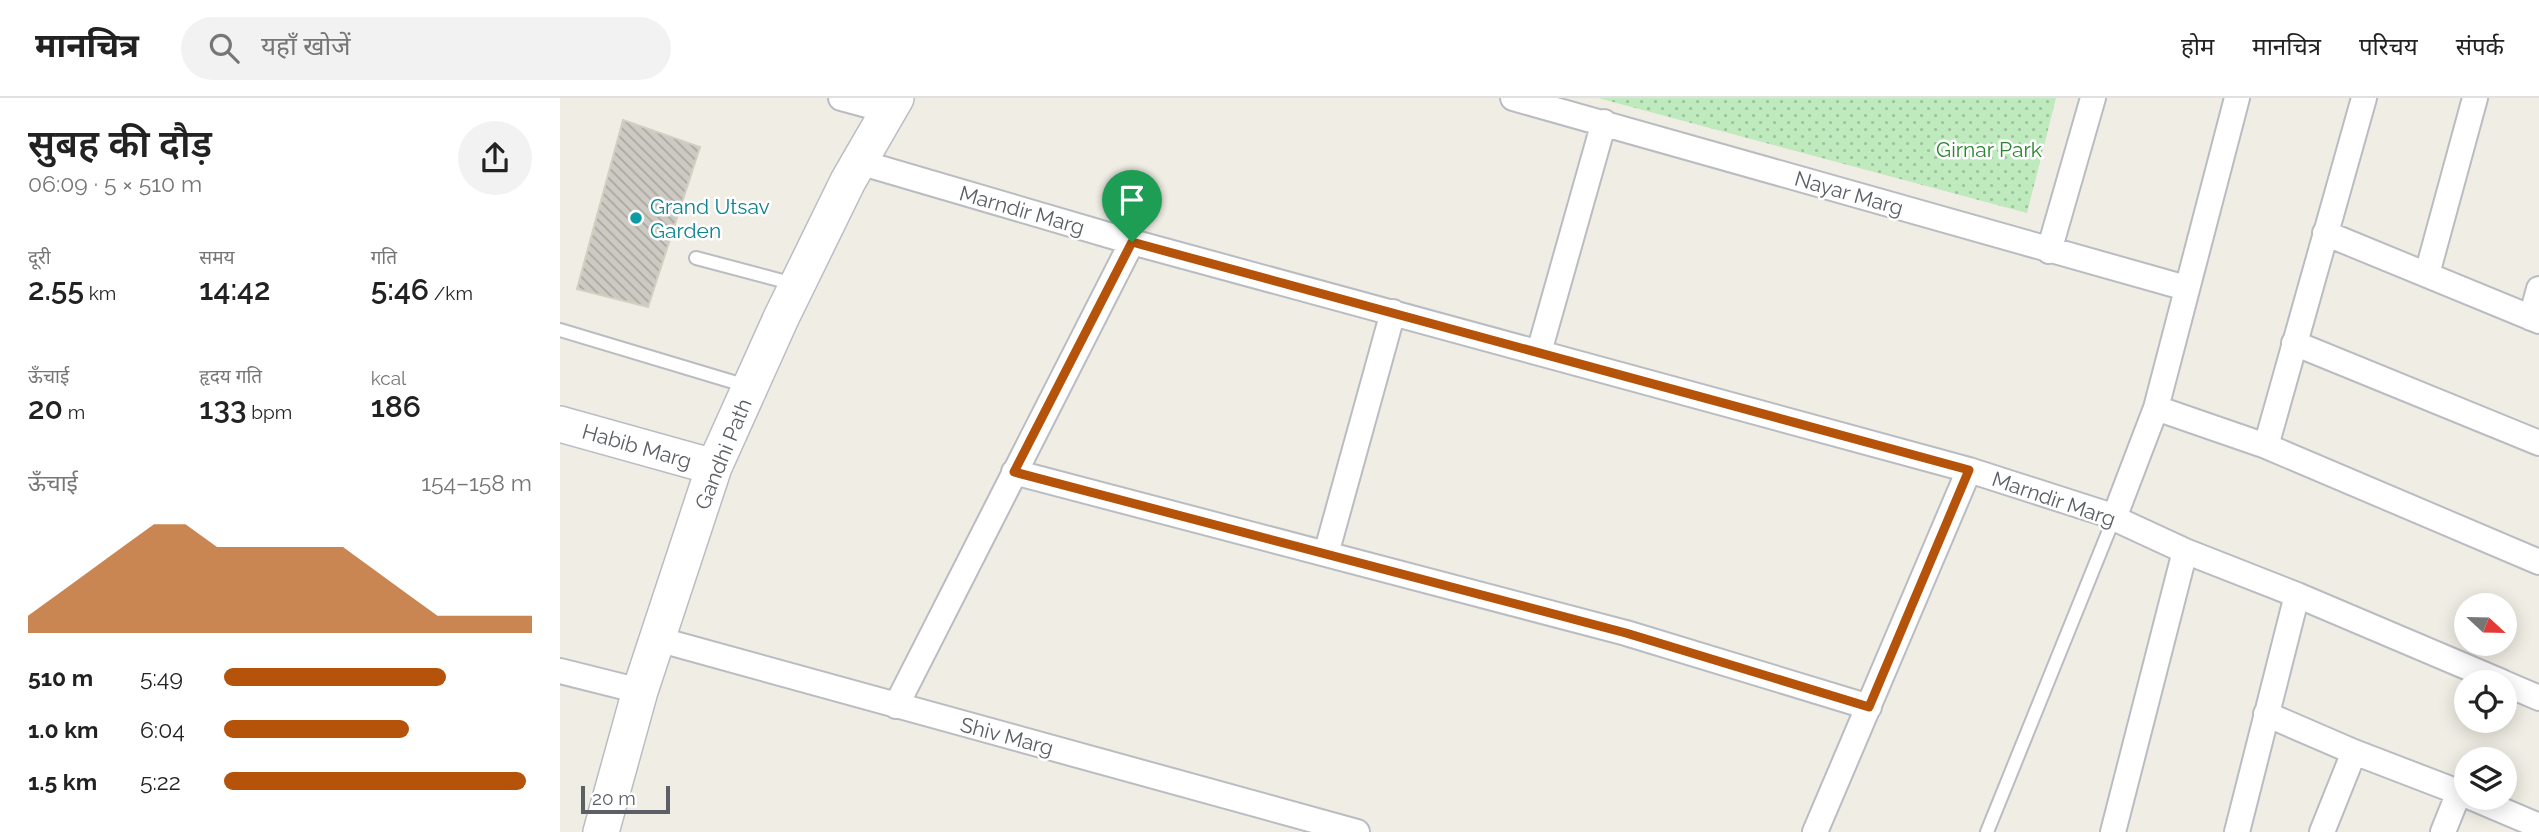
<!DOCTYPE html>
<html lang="hi">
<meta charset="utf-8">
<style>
body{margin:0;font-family:Raleway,"Noto Sans Devanagari",sans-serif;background:#f2f2f2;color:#222;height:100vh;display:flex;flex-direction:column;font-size:26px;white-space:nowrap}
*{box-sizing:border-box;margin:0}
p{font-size:23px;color:#767676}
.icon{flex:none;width:38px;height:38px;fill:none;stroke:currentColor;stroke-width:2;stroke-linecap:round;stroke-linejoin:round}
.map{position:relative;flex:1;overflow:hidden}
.sheet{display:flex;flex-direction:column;background:#fff;width:560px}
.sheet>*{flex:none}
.needle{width:46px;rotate:112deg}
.fabs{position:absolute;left:1894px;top:495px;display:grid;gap:14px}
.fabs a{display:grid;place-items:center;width:63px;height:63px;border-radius:50%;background:#fff;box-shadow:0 4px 18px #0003;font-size:35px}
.scale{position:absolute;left:21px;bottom:18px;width:89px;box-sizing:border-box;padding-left:7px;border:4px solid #5c6066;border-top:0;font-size:19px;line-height:24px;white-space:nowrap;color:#5c6066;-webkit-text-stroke:5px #fff;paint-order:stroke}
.pin{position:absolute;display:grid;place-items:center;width:60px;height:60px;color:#fff;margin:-72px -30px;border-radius:50% 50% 50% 0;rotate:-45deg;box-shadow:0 0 7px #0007}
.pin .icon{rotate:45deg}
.round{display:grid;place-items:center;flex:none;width:74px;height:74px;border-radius:37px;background:#f2f2f2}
.overview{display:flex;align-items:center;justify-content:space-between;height:119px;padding:0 28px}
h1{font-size:38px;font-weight:600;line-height:52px}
.metrics{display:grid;grid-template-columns:repeat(3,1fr);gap:10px;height:119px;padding:7px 28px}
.metrics div{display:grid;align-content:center}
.metrics b{font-size:30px;font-weight:600}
.metrics small{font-size:19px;font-weight:400}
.metrics p{font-size:19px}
.chart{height:196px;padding:14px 28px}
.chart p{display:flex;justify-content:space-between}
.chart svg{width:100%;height:126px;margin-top:7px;fill:#b45309;opacity:.7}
ul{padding:0 28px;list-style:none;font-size:23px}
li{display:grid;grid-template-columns:112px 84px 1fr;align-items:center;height:52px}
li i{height:18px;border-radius:9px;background:#b45309}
header{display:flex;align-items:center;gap:42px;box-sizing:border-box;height:98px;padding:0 35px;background:#fff;border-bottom:2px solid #e0e0e0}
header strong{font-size:33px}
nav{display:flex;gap:38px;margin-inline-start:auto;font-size:24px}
.search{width:490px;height:63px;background:#f2f2f2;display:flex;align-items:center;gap:18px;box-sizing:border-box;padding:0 24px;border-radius:38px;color:#767676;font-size:26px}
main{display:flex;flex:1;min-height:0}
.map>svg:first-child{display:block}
.park{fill:url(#park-dots)}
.building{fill:url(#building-back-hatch);stroke:#d5cfc1;stroke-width:2}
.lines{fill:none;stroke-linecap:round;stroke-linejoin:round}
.lane-casing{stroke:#b9bcc1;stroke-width:16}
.street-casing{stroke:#b9bcc1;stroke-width:28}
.secondary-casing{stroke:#b9bdc3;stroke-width:38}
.lane{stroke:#fff;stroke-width:12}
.street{stroke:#fff;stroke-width:24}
.secondary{stroke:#fff;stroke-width:35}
.route-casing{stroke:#fff;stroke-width:14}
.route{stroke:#b45309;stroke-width:9}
.culture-dot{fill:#0f9aa8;stroke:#fff;stroke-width:2.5}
.labels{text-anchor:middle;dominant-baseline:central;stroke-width:5;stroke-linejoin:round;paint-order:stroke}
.park-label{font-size:21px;fill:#2c852f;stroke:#fff}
.street-label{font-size:21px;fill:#5c6066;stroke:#fff}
.culture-label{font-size:21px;fill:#0d838f;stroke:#fff;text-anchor:start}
</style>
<header>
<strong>मानचित्र</strong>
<div class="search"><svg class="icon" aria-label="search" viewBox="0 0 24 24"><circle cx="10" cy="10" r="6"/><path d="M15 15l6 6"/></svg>यहाँ खोजें</div>
<nav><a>होम</a><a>मानचित्र</a><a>परिचय</a><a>संपर्क</a></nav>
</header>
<main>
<section class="sheet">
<div class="overview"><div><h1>सुबह की दौड़</h1><p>06:09 · 5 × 510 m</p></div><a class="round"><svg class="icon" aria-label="share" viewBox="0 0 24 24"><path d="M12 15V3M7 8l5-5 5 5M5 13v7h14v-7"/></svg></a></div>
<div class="metrics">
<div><p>दूरी</p><b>2.55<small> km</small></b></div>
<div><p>समय</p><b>14:42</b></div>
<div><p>गति</p><b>5:46<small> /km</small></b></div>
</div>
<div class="metrics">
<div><p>ऊँचाई</p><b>20<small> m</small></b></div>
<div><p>हृदय गति</p><b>133<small> bpm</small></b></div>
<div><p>kcal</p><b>186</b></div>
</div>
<div class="chart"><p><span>ऊँचाई</span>154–158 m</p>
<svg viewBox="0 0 160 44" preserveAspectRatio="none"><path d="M0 44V38L10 30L20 22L30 14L40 6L50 6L60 14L70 14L80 14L90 14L100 14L110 22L120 30L130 38L140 38L150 38L160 38V44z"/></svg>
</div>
<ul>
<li><b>510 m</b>5:49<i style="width:72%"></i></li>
<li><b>1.0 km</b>6:04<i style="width:60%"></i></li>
<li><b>1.5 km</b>5:22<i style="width:98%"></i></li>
</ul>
</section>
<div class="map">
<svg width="1979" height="734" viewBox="0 0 1979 734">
<defs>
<pattern id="park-dots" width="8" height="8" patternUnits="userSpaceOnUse" patternTransform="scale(1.75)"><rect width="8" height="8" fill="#beeabe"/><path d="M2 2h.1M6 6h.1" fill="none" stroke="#9ec19e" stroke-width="1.8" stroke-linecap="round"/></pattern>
<pattern id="building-back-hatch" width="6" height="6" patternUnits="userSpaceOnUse" patternTransform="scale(1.75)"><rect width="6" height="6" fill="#cdcac3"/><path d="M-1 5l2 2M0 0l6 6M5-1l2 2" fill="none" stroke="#aaa7a2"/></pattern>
</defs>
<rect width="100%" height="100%" fill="#f0ede4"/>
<path class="park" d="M1038,0H1496L1467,115Z"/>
<path class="building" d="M63,22L140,49L88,209L17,191Z"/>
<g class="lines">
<defs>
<path id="lane" d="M136,160L234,186
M0,232L190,289
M1427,734L1554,420"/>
<path id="street" d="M281,0L329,13
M953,0L1626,190
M299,64L572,144L1409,372L1543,415L1625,453L1737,497L1942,584
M1765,135L1979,223
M1489,153L1533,0
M1867,176L1915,0
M1971,220L1979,191
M1734,245L1979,345
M979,254L1044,24
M1596,310L1706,348L1979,464
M1706,348L1804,0
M454,374L1066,535L1309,609
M1554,420L1596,310L1677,0
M766,456L833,214
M97,541L797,734
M0,573L80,593
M1944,585L1979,600
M336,608L572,144
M1706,616L1794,654L1906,697
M1913,700L1979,728
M1255,734L1409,372
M1553,734L1625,453
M1677,734L1737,497
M1762,734L1794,654
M1883,734L1899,694"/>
<path id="secondary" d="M0,326L154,369
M41,734L80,593L154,369L221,220L288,83L336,0"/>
</defs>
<use href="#lane" class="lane-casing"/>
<use href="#street" class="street-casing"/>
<use href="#secondary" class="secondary-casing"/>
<use href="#lane" class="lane"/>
<use href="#street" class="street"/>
<use href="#secondary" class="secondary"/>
</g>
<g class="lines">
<defs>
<path id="route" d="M572,144L1409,372L1309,609L1066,535L454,374Z"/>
</defs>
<use href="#route" class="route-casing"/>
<use href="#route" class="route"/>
</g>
<circle class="culture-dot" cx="76" cy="120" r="7"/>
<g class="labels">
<g class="park-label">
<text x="1429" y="51">Girnar Park</text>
</g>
<g class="street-label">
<text transform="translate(1289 95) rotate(16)">Nayar Marg</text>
<text transform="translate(462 112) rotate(16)">Marndir Marg</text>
<text transform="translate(77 348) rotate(16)">Habib Marg</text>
<text transform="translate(163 356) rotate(-68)">Gandhi Path</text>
<text transform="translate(1494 401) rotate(19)">Marndir Marg</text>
<text transform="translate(447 638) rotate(15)">Shiv Marg</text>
</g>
<g class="culture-label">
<text x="90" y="108">Grand Utsav<tspan x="90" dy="24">Garden</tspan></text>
</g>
</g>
</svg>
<div class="fabs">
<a><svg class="needle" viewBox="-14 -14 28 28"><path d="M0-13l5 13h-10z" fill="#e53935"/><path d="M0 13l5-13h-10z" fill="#767676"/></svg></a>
<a><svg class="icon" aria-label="locate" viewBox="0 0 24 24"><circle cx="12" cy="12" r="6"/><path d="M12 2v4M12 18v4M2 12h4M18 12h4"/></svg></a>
<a><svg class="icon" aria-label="layers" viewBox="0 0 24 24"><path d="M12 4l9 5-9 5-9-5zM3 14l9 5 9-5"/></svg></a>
</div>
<div class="scale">20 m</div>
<div class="pin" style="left:572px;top:144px;background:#1e9e55"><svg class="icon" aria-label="arrive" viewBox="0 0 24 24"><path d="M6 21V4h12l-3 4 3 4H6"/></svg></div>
</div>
</main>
